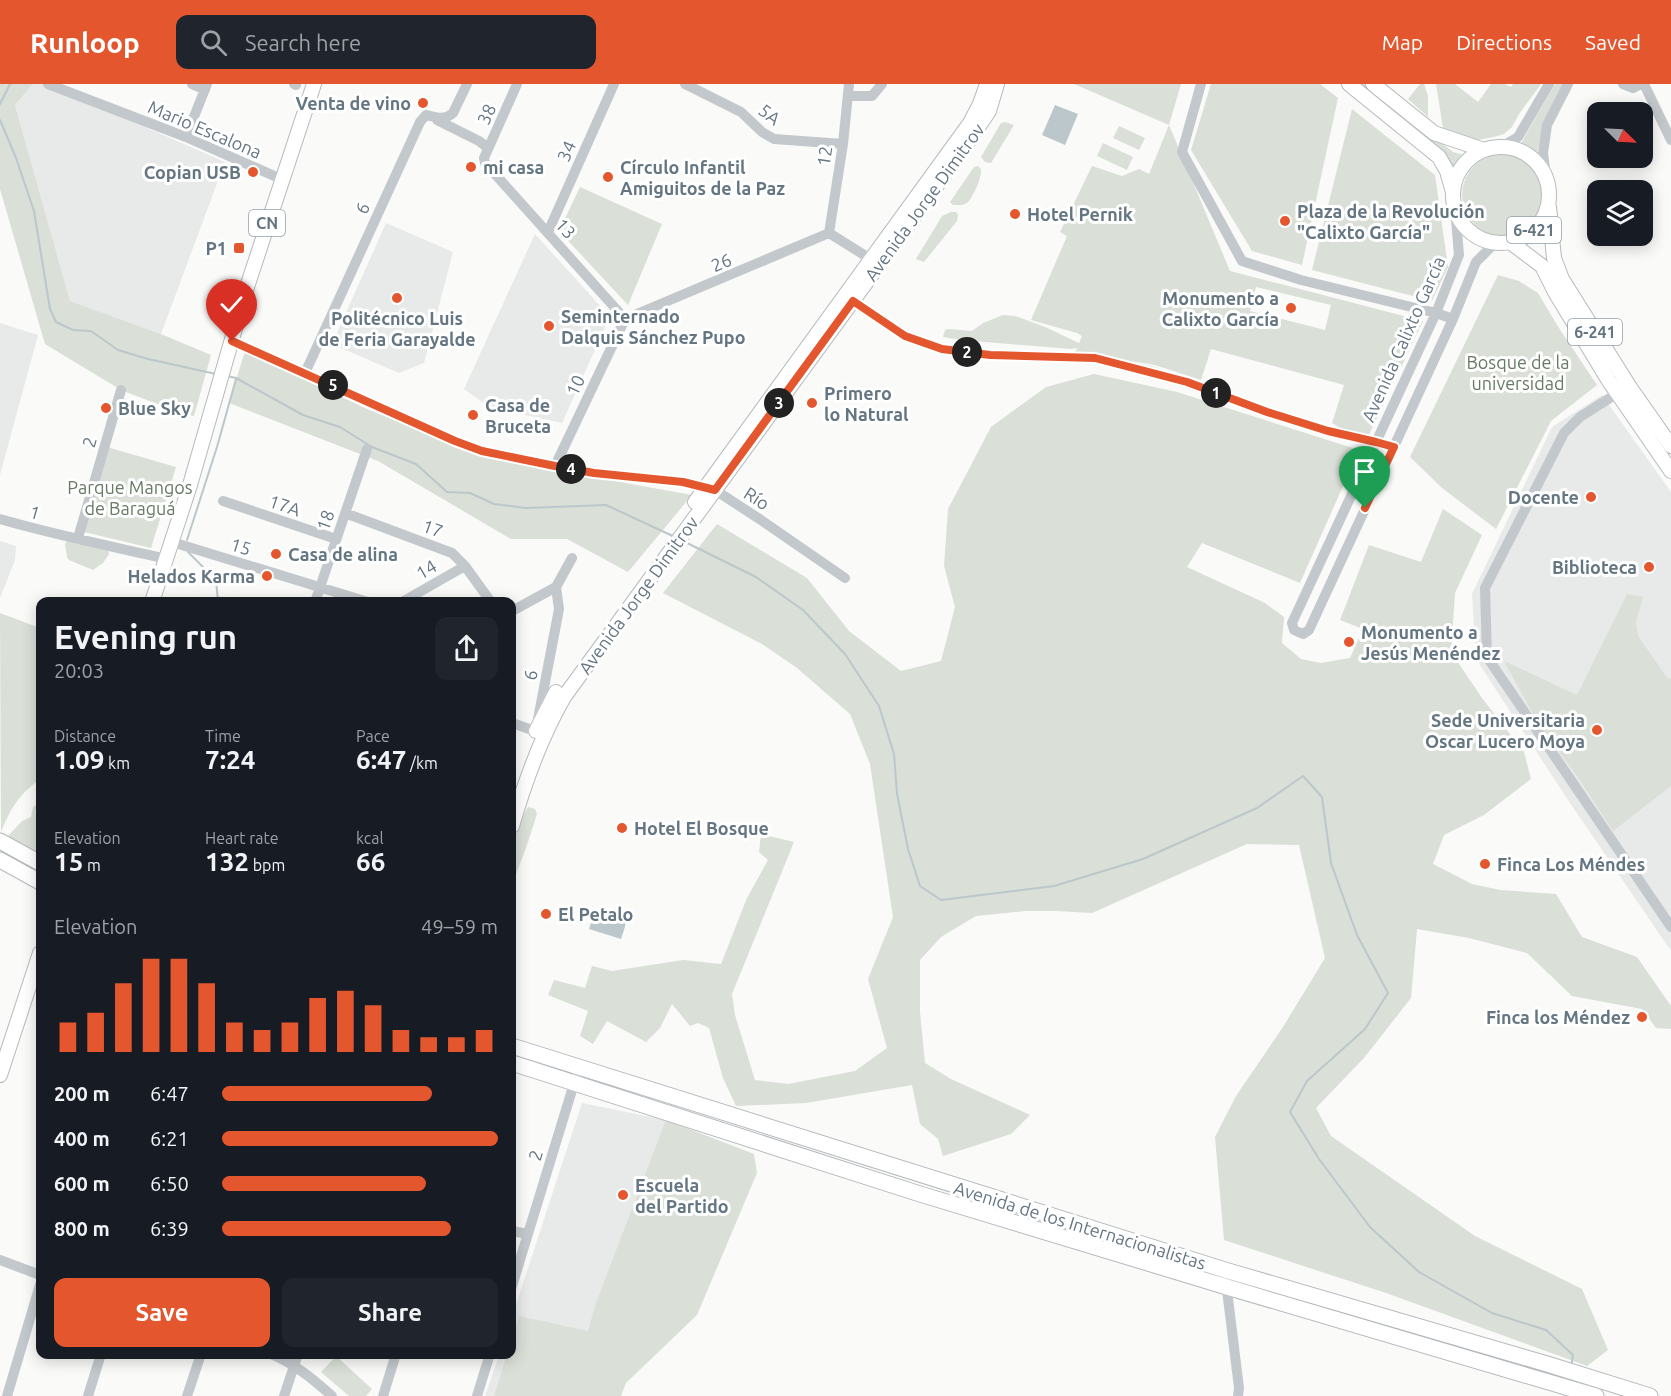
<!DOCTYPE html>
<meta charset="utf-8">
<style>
body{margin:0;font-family:Ubuntu,sans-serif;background:#20242c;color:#f1f3f6;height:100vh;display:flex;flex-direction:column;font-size:22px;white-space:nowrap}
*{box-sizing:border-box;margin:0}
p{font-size:20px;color:#9ea1a6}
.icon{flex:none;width:33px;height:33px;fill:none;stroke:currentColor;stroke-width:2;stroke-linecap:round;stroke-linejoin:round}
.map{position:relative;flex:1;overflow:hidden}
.sheet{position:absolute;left:36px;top:513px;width:480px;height:762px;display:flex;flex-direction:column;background:#171b24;border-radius:12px;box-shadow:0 3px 15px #0003}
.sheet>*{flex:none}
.needle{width:39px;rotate:114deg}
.fabs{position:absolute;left:1587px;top:18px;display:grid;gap:12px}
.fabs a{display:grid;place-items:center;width:66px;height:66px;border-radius:12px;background:#171b24;box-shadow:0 3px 15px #0003;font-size:30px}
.pin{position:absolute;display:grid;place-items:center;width:51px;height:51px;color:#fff;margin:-62px -26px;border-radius:50% 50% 50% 0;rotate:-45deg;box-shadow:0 0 6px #0007}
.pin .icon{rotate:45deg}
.km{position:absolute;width:30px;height:30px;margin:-15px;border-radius:50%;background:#222;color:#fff;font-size:16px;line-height:30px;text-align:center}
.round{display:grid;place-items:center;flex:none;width:63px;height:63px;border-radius:12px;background:#20242c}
.headline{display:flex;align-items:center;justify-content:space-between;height:102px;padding:0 18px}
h1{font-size:33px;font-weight:700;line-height:45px}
.figures{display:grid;grid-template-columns:repeat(3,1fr);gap:9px;height:102px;padding:6px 18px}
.figures div{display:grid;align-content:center}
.figures b{font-size:26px;font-weight:700}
.figures small{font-size:16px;font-weight:400}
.figures p{font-size:16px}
.chart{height:168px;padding:12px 18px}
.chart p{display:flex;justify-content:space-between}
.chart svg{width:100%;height:108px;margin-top:6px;stroke:#e4572e;stroke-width:6}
.button{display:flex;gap:12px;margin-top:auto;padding:12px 18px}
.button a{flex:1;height:69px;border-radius:12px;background:#e4572e;color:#fff;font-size:24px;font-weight:700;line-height:69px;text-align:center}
.button a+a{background:#20242c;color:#f1f3f6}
ul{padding:0 18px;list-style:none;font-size:20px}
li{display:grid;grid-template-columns:96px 72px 1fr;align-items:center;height:45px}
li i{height:15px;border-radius:8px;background:#e4572e}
header{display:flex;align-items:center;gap:36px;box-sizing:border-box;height:84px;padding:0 30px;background:#e4572e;color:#fff}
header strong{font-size:28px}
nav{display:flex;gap:33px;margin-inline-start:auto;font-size:21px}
.search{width:420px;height:54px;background:#20242c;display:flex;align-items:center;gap:15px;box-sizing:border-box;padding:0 21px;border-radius:12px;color:#9ea1a6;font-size:22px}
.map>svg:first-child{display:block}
.built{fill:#e8e9e9}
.green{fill:#dadfd7;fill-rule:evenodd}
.water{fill:#bbc7cb}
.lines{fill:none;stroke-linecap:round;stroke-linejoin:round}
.stream{stroke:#bbc7cb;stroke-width:2}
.major-casing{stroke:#b5babe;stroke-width:16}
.highway-casing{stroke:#b4b9bd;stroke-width:17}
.minor{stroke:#c3c8cc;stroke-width:10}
.major{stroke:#fff;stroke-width:14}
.highway{stroke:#fff;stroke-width:15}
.route-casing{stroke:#fff;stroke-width:12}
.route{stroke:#e4572e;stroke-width:8}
.poi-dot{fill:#e4572e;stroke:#fff;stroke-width:2}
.labels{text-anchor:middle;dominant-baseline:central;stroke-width:6;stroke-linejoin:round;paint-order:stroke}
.shield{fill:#fff;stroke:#939fa8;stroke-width:1.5}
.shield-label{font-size:16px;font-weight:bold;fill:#657683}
.poi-label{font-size:18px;font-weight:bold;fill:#657683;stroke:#fff;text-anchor:start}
.street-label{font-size:18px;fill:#657683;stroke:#fff}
.park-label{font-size:18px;fill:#687a64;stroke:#fff}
</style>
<header>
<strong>Runloop</strong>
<div class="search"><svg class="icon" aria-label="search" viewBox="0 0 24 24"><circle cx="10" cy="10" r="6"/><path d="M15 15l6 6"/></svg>Search here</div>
<nav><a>Map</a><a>Directions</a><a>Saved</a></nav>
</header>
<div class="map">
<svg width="1671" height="1312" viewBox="0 0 1671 1312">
<rect width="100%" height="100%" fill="#fafaf8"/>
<path class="built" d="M33,0H47L225,78L161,250L70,217L15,21Z
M386,139L453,168L424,279L399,289L332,260Z
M535,150L602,224L606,238L604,246L562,339L489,323L464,305Z
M0,239L38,251L0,391Z
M1602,311L1671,408V867L1568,716L1476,575L1472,510L1552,343Z
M0,457L16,462L15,476L0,514Z
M582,1019L666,1036L626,1299L619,1312H485L499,1271L512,1270V1233Z"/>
<path class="green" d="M0,0H33L15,21L70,217L161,250L211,271L194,332L183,330L121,306L45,260L0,105Z
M1074,0H1181L1169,41L1230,187L1423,237L1365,359L1332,339L1344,301L1211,265L1201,296L1155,281L1112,274L1074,271L1077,264L1071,265L961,256L943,253L945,246L948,245L972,247L983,239L1003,231L1015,232L1045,243L1079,259L1082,252L1077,249L1031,236L1067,152L1060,148L1092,82L1122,92L1139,85L1149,90L1169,41ZM1256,203L1331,221L1325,246L1250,227Z
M1211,0H1320L1338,14L1302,181L1252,167L1191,66Z
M1354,0H1366L1453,68L1467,72L1455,92Z
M1420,0H1424L1428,12V33L1408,15Z
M1436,0H1455L1478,18L1491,0H1505L1511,3L1513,0H1541L1519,30L1512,43L1504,50L1494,53L1467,58L1452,52L1443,44Z
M1555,0H1563L1543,42L1537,70L1520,61Z
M1352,25L1435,91L1448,183L1432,217L1312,186Z
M1005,38L1014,41L991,79L985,78L981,73L1001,39Z
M1119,42L1145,54L1139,66L1113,54Z
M1103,59L1133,73L1127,86L1097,72Z
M1462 111a41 41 0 1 1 82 0a41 41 0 1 1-82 0Z
M978,82L981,85C982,93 974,111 968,118C964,122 958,121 953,121L950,118L974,83Z
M580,103L662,140L628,221L559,147Z
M951,128H956L958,131L957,137L924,178L916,175L942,132Z
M1498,191L1519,197L1538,209L1557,241L1597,301L1551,337L1496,445L1442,404L1410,373Z
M245,267L367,325L488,374L692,411L628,488L567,455H511L378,377L229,319Z
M1094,290L1177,308L1359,366L1300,499L1202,459L1187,483L1265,519L1284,533L1282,559L1301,575L1321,579L1350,574L1363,545L1340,536L1369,461L1421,478L1443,425L1482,451L1455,509L1451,568L1482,614L1524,668L1531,695L1484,731L1444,751L1433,780L1472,800L1500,806L1556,810L1582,853L1637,873L1671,922V945L1656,944L1642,925L1572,912L1527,869L1469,854L1417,845L1411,914L1364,974L1316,1024L1331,1052L1475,1152L1582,1205L1608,1266L1587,1282L1386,1209L1224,1156L1215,1053L1236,1012L1283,943L1325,874L1299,761L1247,760L1092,829L1056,827H1025L976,832L941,853L920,876V928L925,979L951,995L1030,1031L1011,1050L943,1072L938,1055L920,1040L912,1001L806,1019L736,1022L723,994L709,944L698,939L690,942L672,920L660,944L646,958L607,937L593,960L580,952L588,927L548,911L554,896L585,904L592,882L612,887L683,876L721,880L747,814L768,776L759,768L761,750L794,758L732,910L735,931L755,996L788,1000L855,987L887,964L868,895L893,833L870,680L850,630L797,584L762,560L663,509L717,440L807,494L849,547L901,587L941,577L955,523L944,482L948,425L991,343L1046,303Z
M107,363L176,383L151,464L84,448Z
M67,457L108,466L109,470L103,479L93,486L69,476L67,473L65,460Z
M1627,510L1643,513L1636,538L1638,552L1668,595L1671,594V702L1613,747L1577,692L1538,639L1504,577L1577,611Z
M0,529L40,544V695C18,712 12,722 1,748Z
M38,720H40V770L8,752L22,737L31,733L33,723Z
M528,723L535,725L537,730L526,764L515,793H512C512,761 511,752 528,723Z
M666,1036L754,1070L757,1089L697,1231L626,1299L621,1312H494L507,1271L512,1270V1256L519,1232L588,1247L596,1219Z
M336,1272L372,1305L366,1312H349L321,1288Z"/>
<path class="water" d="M1055,21L1078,30L1065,61L1042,51Z
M613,824C633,826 625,842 621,855L589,845L594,829L622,838V834C617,832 612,834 608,832V827Z"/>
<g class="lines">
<path class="stream" d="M0,20L10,0
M0,36L16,74L34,127L50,225L56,238L73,246L91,247L118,266L148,275L216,290
M227,292L236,294L303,331L340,343L372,363L416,380L447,408L470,409L494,420L526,424L606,421L675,453
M187,456L217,363L236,295
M683,457L756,493L803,526L845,570L879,622L894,670L897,710L908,765L920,802L941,816L1054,802L1143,775L1257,724L1303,692L1322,713L1331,779L1357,851L1388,909L1365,945L1307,997L1290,1028L1319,1075L1370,1143L1419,1188L1492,1229L1546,1246L1573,1271L1571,1283
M188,468L216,496L218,518"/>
<defs>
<path id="major" d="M1349,0L1439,73L1447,87L1453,108
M1373,0L1434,49L1484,66
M1453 111a48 48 0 1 1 96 0a48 48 0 1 1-96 0Z
M1549,123L1554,174L1562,195L1629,302L1671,362
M1510,158L1542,182L1555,208L1609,297L1671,387
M695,418L970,39L980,20L987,0
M152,518L190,401L247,203L314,0
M536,647L556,608
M512,742C525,697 541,653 564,613L962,67L989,27L997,0
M0,991L40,869"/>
<path id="highway" d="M0,757L40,779
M0,776L40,798
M512,962L1225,1186L1547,1280L1650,1312
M512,979L920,1110L1227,1203L1596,1312"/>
</defs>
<use href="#major" class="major-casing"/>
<use href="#highway" class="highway-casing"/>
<path class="minor" d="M48,0L186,53L281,95
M192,0L205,6
M294,0L296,1
M517,0L484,74L485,79L625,235
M685,0L741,28L762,48L774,55L843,60
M1201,0L1182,68L1242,177L1301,196L1436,229L1453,235
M1623,0L1633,4L1641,0
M1644,0L1671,56
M848,12H872L882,0
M437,36L479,57L488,64
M186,53L207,0
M1501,63L1518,53L1549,0
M1546,92L1543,69L1547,41L1568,0
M1455,124L1459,171L1436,229L1292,539L1294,546L1303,550L1309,546L1453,235L1476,178L1494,160
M548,148L614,0
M829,149L843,60L849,0
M829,149L877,179
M847,214L905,252L942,265L990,271L1095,274L1150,287L1187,299L1267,328L1328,347L1394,363
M625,235L829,149
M232,257L455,357L482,367L594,389L683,398L705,403L715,406L761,436L845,494
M305,289L420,38L426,31C436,33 444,37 453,29L467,0
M1624,305L1580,333L1564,349L1485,504L1487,573L1671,843
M555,382L625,235
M223,417L336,455
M345,429L452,469L465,482L491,518
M0,435C55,451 111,462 167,475
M78,454L121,306
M172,458L368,518
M315,518L367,365
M402,518L465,482
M512,527L556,503
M538,635L559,525L556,503L572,474
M512,639L541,649
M512,1147L528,1150
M0,1176L40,1191
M1226,1198L1239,1304L1238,1312
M512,1202L576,993
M271,1270C294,1279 314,1296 332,1312
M7,1312L40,1201
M88,1312L101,1270
M187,1312L201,1270
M284,1312L298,1270
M383,1312L396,1270
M477,1312L490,1270"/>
<use href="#major" class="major"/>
<use href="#highway" class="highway"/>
</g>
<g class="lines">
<defs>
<path id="route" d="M232,257L455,357L482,367L555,382L594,389L683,398L715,406L853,217L905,252L942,265L990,271L1095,274L1187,298L1267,328L1328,347L1376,358L1394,363L1365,424"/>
</defs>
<use href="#route" class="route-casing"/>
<use href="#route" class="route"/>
</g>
<g class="poi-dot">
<circle cx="423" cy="19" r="6"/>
<circle cx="471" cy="83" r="6"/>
<circle cx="253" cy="88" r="6"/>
<circle cx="608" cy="93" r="6"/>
<circle cx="1015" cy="130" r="6"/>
<circle cx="1285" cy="137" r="6"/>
<rect x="233" y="158" width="12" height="12" rx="3"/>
<circle cx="397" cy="214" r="6"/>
<circle cx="1291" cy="224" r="6"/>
<circle cx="549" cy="242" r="6"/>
<circle cx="812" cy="319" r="6"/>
<circle cx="106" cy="324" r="6"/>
<circle cx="473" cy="331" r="6"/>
<circle cx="1591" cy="413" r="6"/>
<circle cx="276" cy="470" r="6"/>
<circle cx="1649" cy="483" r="6"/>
<circle cx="267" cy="492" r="6"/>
<circle cx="1349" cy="558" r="6"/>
<circle cx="1597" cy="646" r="6"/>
<circle cx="622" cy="744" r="6"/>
<circle cx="1485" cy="780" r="6"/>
<circle cx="546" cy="830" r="6"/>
<circle cx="1642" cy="933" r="6"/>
<circle cx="623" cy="1111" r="6"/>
</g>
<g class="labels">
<g class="shield">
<rect x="249" y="126" width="36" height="26" rx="4.5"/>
<rect x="1507" y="133" width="54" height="26" rx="4.5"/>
<rect x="1568" y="235" width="54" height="26" rx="4.5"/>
</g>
<g class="shield-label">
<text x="267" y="139">CN</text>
<text x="1534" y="146">6-421</text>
<text x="1595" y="248">6-241</text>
</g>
<g class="poi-label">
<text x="411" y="19" text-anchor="end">Venta de vino</text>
<text x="483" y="83">mi casa</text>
<text x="620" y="83">Círculo Infantil<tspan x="620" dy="21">Amiguitos de la Paz</tspan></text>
<text x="241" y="88" text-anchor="end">Copian USB</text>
<text x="1297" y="127">Plaza de la Revolución<tspan x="1297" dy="21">"Calixto García"</tspan></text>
<text x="1027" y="130">Hotel Pernik</text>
<text x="227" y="164" text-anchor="end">P1</text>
<text x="1279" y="214" text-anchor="end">Monumento a<tspan x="1279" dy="21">Calixto García</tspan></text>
<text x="561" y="232">Seminternado<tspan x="561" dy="21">Dalquis Sánchez Pupo</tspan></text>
<text x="397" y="234" text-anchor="middle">Politécnico Luis<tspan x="397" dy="21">de Feria Garayalde</tspan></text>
<text x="824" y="309">Primero<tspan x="824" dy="21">lo Natural</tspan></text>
<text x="485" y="321">Casa de<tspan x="485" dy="21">Bruceta</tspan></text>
<text x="118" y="324">Blue Sky</text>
<text x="1579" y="413" text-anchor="end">Docente</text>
<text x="288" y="470">Casa de alina</text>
<text x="1637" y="483" text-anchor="end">Biblioteca</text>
<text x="255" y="492" text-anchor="end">Helados Karma</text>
<text x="1361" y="548">Monumento a<tspan x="1361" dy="21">Jesús Menéndez</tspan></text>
<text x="1585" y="636" text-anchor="end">Sede Universitaria<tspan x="1585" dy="21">Oscar Lucero Moya</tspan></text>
<text x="634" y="744">Hotel El Bosque</text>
<text x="1497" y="780">Finca Los Méndes</text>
<text x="558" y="830">El Petalo</text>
<text x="1630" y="933" text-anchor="end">Finca los Méndez</text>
<text x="635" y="1101">Escuela<tspan x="635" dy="21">del Partido</tspan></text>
</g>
<g class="street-label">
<text transform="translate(486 30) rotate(-66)">38</text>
<text transform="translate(770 30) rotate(38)">5A</text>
<text transform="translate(205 45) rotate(23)">Mario Escalona</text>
<text transform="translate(566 67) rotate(-66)">34</text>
<text transform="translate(824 72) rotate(-82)">12</text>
<text transform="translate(924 118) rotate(-54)">Avenida Jorge Dimitrov</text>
<text transform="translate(362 124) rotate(-66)">6</text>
<text transform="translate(566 144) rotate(48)">13</text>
<text transform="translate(721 178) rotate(-23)">26</text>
<text transform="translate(1403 255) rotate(-66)">Avenida Calixto García</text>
<text transform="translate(575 301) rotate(-65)">10</text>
<text transform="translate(89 358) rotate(-74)">2</text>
<text transform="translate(757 414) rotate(33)">Río</text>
<text transform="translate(285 421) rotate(19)">17A</text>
<text transform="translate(35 428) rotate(16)">1</text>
<text transform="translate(325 436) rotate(-71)">18</text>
<text transform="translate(433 444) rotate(20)">17</text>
<text transform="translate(241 462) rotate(17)">15</text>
<text transform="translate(426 485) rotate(-30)">14</text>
<text transform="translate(638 511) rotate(-54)">Avenida Jorge Dimitrov</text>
<text transform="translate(530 591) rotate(-80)">6</text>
<text transform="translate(535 1071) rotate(-73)">2</text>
<text transform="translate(1080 1141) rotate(17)">Avenida de los Internacionalistas</text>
</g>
<g class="park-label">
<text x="1518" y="278">Bosque de la<tspan x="1518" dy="21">universidad</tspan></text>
<text x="130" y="403">Parque Mangos<tspan x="130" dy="21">de Baraguá</tspan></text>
</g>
</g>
</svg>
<div class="fabs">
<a><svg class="needle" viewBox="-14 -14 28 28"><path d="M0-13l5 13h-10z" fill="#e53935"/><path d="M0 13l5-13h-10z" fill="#9ea1a6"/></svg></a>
<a><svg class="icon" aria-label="layers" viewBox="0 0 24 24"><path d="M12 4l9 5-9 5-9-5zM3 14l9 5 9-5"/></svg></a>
</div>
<div class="pin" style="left:1365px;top:424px;background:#1e9e55"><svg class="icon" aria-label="arrive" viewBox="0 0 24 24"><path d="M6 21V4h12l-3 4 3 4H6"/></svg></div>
<div class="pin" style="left:232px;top:257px;background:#d93025"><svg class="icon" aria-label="check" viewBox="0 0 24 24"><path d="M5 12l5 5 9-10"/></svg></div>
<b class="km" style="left:1216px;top:309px">1</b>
<b class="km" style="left:967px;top:268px">2</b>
<b class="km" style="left:779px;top:319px">3</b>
<b class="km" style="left:571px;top:385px">4</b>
<b class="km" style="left:333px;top:301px">5</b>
<section class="sheet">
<div class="headline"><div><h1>Evening run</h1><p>20:03</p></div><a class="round"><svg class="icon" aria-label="share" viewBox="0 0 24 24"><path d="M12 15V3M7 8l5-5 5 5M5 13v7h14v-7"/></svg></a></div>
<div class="figures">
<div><p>Distance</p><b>1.09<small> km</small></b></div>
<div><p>Time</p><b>7:24</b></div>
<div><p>Pace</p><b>6:47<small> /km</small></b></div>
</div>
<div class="figures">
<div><p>Elevation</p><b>15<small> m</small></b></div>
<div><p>Heart rate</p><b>132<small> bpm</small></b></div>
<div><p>kcal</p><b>66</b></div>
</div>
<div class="chart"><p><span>Elevation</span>49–59 m</p>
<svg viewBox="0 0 160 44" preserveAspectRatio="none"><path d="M5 44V32M15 44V28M25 44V16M35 44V6M45 44V6M55 44V16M65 44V32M75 44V35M85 44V32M95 44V22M105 44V19M115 44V25M125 44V35M135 44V38M145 44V38M155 44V35"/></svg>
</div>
<ul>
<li><b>200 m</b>6:47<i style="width:76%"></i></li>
<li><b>400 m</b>6:21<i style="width:100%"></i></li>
<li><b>600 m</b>6:50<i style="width:74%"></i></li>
<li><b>800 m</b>6:39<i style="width:83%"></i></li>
</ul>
<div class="button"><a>Save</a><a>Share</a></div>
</section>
</div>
